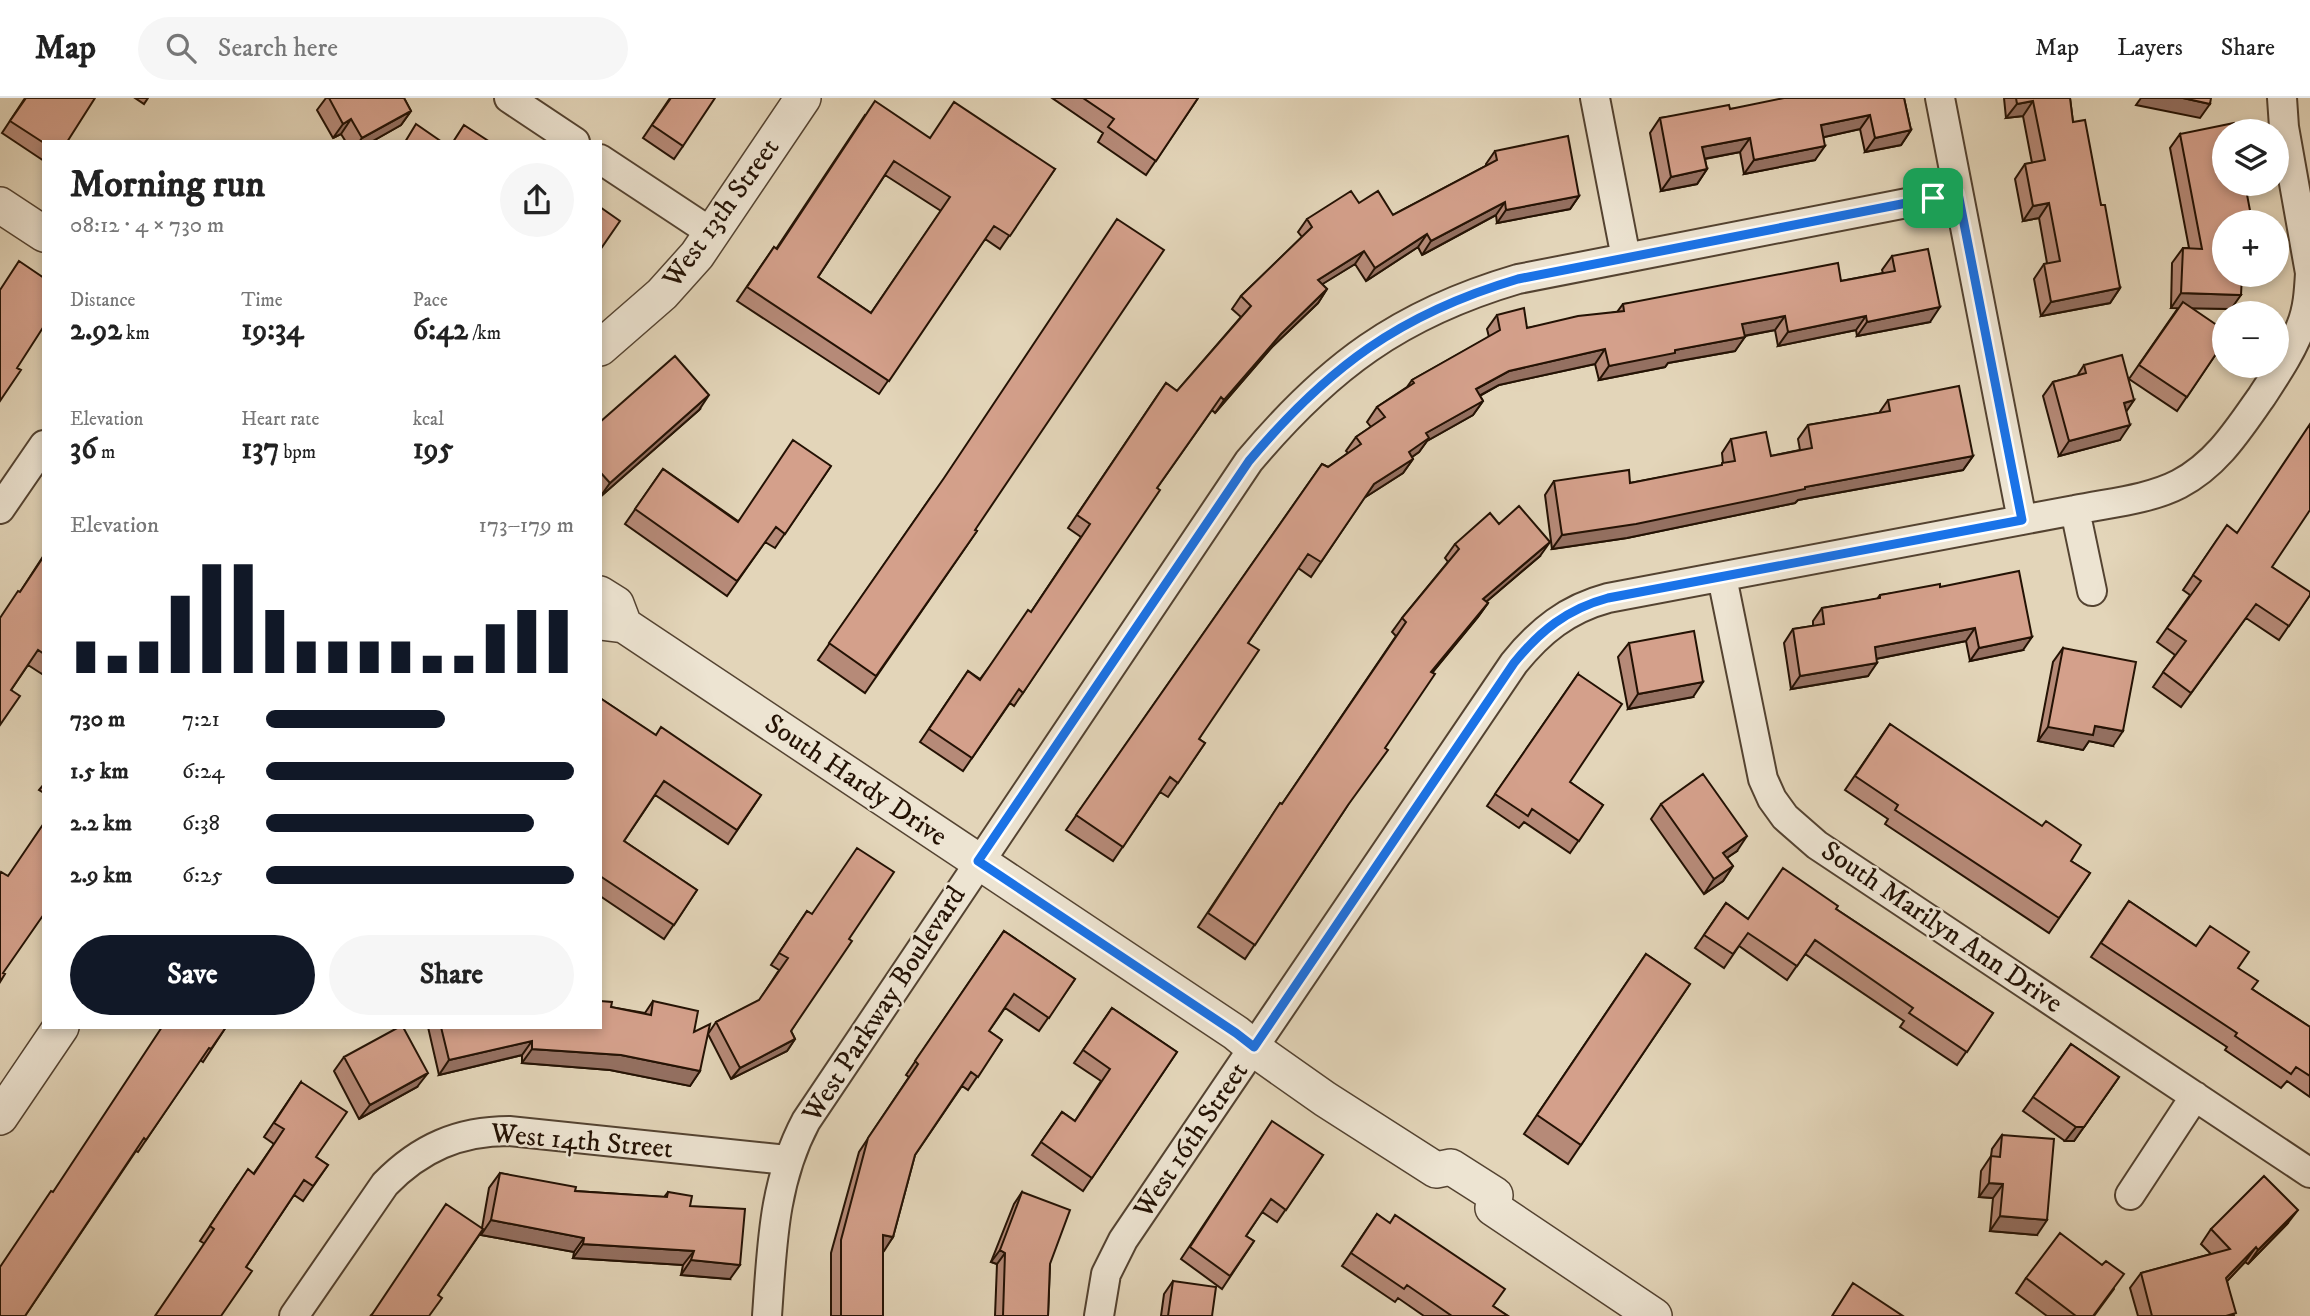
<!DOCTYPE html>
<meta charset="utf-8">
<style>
body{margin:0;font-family:"IM FELL DW Pica",serif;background:#f6f6f6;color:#222;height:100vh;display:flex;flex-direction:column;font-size:26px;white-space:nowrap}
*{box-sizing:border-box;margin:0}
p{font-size:23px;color:#767676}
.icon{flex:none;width:38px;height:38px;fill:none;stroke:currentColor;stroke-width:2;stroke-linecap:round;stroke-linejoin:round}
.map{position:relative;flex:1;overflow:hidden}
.details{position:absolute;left:42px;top:42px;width:560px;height:889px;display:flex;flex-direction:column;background:#fff;border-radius:0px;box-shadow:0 4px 10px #0003}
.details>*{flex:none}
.fabs{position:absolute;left:2212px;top:21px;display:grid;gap:14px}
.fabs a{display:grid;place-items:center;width:77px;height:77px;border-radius:50%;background:#fff;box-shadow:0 4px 10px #0003;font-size:35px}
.pin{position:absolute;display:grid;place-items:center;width:60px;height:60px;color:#fff;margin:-30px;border-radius:14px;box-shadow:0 4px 10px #0006}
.round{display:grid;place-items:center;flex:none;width:74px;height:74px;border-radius:37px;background:#f6f6f6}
.headline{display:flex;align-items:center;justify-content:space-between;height:119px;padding:0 28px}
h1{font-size:38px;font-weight:800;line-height:52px}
.metrics{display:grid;grid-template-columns:repeat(3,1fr);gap:10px;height:119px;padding:7px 28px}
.metrics div{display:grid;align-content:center}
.metrics b{font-size:30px;font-weight:800}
.metrics small{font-size:19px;font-weight:400}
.metrics p{font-size:19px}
.chart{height:196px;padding:14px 28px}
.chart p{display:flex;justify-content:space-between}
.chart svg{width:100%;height:126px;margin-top:7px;stroke:#111827;stroke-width:6}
.button{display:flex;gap:14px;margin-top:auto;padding:14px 28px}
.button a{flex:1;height:80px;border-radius:42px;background:#111827;color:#fff;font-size:28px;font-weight:800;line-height:80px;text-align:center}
.button a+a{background:#f6f6f6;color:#222}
ul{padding:0 28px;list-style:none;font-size:23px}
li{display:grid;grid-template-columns:112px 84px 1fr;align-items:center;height:52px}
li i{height:18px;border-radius:9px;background:#111827}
header{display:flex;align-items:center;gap:42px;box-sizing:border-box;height:98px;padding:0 35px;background:#fff;border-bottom:2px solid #e0e0e0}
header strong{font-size:33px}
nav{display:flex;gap:38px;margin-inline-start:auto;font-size:24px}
.search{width:490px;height:63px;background:#f6f6f6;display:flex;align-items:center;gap:18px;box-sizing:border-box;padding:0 24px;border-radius:38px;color:#767676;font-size:26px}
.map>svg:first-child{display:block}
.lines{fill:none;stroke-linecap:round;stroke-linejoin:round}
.minor-casing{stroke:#544331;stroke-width:32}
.tertiary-casing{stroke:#544331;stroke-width:38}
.minor{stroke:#ede4d2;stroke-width:28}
.tertiary{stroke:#ede4d2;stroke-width:35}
.wall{fill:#b68a78;stroke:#241204;stroke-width:2;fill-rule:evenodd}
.shaded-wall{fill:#947061;stroke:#241204;stroke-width:2}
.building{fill:#d4a08b;stroke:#241204;stroke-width:2;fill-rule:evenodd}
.route-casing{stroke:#fff;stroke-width:14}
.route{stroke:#1a73e8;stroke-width:9}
.labels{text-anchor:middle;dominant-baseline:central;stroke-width:5;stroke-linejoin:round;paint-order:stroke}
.street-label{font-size:28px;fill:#241204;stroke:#ede4d2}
</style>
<header>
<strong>Map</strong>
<div class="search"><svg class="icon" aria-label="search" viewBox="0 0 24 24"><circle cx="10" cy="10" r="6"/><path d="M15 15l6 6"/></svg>Search here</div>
<nav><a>Map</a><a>Layers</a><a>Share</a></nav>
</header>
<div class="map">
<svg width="2310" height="1218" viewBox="0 0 2310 1218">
<rect width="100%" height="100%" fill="#e3d5b9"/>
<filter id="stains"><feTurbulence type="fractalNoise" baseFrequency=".00286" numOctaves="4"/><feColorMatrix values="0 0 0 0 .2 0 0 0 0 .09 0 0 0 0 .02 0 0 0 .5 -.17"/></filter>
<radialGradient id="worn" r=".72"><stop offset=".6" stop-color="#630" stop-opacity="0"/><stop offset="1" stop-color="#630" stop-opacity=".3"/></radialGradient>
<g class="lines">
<defs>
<path id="minor" d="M509,0L575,44
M1595,0L1626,160
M1940,0L2022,422
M2282,0L2284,29L2310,175
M600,61L712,135
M0,411L44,347
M2075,412L2092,493
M1722,479L1763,681L1772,701L1785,719L1817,747L2310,1075
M2130,1097L2195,998
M294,1218L385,1086C420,1050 459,1033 509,1033L787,1062
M767,1218C772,1149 773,1085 806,1023L1249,363C1328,269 1399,216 1518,181L1958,95
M1099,1218L1106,1176L1123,1142L1514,565C1540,533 1567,511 1608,500L2075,412C2108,405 2148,402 2179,386C2217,366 2238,332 2262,298C2277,275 2292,253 2301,228C2308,211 2309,193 2310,175"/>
<path id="tertiary" d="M0,107L44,136
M600,250L662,196L697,157L803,0
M600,496L616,506L624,527
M600,524L624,527L1236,935L1264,958L1325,1001L1436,1072L1451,1069L1495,1097L1493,1110
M0,1019L61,929
M1493,1110L1654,1218"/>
</defs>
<use href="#minor" class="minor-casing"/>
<use href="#tertiary" class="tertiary-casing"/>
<use href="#minor" class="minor"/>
<use href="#tertiary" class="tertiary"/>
</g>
<path class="wall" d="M25,0L44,44V63L2,35Z
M135,0H148L144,6Z
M326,0H404L411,13L401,27L371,44H346L341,36L333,40L317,12Z
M670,0L683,48L674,61L643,40Z
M1052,0H1198L1146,77L1098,44L1103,35Z
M1904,0L1911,32L1901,47L1865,54L1860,31L1824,39L1815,62L1744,76L1740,54L1705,61L1707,71L1697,86L1661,93L1650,35L1660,20L1730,11Z
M2004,0H2070L2073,24L2101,107L2120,190L2110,205L2041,218L2034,181L2044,166L2047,165L2039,120L2023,123L2015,81L2025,66L2032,65L2023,18L2006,20Z
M865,17L929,40L1055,71L1000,151L985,141L879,296L737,203L774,149L776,151ZM885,77L941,113L871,215L818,179Z
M2180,36L2231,211L2192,210L2224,244L2177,313L2129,281L2178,210H2171L2172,165L2183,150H2189L2170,50Z
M1495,53L1579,98L1570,111L1497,125L1496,117L1422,157L1418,149L1366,183L1355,166L1322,186L1327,191L1318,205L1272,249L1215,315L1212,312L1157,390L1023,595L1014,608L1010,605L963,673L920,644L968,573L980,581L1031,514L1081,439L1068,430L1166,285L1177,293L1241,219L1232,211L1241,198L1302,139L1298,134L1307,121L1359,105L1393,117L1486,68V66Z
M1892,158L1930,224L1857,238L1856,232L1778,248L1775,232L1745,238L1735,253L1668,265L1665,269L1599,282L1595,266L1499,287L1480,298L1483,303L1473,317L1427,343L1419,354L1412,359L1413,361L1403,375L1364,400L1311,479L1298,470L1248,545L1199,641L1205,645L1168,699L1160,694L1113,763L1066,732L1322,366L1328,369L1348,355L1346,353L1356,339L1371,329L1367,324L1377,309L1407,289L1412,282L1489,239L1487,231L1497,217L1527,230L1617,214L1623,206L1841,183L1883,175L1882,172Z
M2084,267L2134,302L2126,313L2120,342L2059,358L2043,298L2053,284L2077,278Z
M1888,302L1973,358L1963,372L1798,402L1795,405L1627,440L1552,451L1545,397L1554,383L1630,385L1721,368L1723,365L1722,355L1731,341L1771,358L1800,352L1798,341L1808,327L1879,315Z
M699,312L600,399V324Z
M831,368L775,450L765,444L727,498L625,426L663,371L738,423Z
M933,396L977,433L865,595L818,562Z
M1499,426L1540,458L1486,504L1488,505L1478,519L1432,575L1344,713L1245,861L1198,829L1271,719L1280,705L1282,706L1396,538L1392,534L1402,520L1448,464L1445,460L1455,446Z
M2217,442L2272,469L2310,497L2279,542L2246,520L2181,609L2153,589L2175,557L2157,544L2190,497L2183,492Z
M44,457V574L42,576L28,567L11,592L20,494Z
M1940,489L2023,552L1970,563L1966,543L1876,561L1868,578L1791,591L1784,545L1793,531L1813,528V523L1822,510L1877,501L1880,497Z
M1629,545L1693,599L1628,611L1618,559Z
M2063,550L2113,648L2089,643L2083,652L2038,643L2053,564Z
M1578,576L1570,684L1603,707L1570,755L1524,724L1519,730L1487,708Z
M600,600L655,637L761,697L728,746L655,697L624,743L697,792L664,841L600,798Z
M1890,626L2071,763L2090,775L2049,835L1885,726L1888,721L1845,692Z
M44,686V695L39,692Z
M1661,706L1737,753L1727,760L1733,768L1723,783L1704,796L1651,721Z
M2129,803L2196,848L2238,870L2252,891L2310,929V999L2287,983L2281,990L2225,952L2227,949L2091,859Z
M1726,805L1748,821L1836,811L1993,915L1957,967L1900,929L1904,923L1805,856L1787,882L1739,848L1724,870L1695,850Z
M807,813L849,841L791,933L795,941L787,953L731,981L708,936L716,924L759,903L779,872L771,867Z
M1004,833L1075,881L1039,933L1005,910L989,933L1002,942L968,992L962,988L915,1057L893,1139L883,1153V1218H831V1155L859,1054L909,979L906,977Z
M1646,856L1690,886L1568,1066L1524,1036Z
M653,903L694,934L700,973L690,988L610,972L522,965V957L439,977L428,929H600L611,909L645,915Z
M1112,910L1177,954L1083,1093L1032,1057L1062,1014L1075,1023L1101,983L1074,965Z
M226,929L203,964L200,962L138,1054L136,1053L25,1218L53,1094Z
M2071,946L2119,979L2074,1043H2065L2023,1013Z
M344,959L417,989L359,1021L334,973Z
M301,984L316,1059L328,1067L303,1103L294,1097L246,1169L200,1143L238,1086L254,1075L274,1046L264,1039Z
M1264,1036L1323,1057L1277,1124L1262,1114L1246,1138L1254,1143L1222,1191L1181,1161Z
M2002,1037L2037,1137L1990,1133L1993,1100L1979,1099L1981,1073L1991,1058L1992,1051Z
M500,1075L575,1093L664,1099L668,1094L690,1108L730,1181L681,1177L683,1167L573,1160L574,1154L481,1137L482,1133L438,1197L370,1218L482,1130L489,1090Z
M1022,1094L1050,1166L1048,1218H995L997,1166L991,1164L1014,1106Z
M1377,1116L1493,1208L1508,1218H1424L1398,1200L1395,1204L1342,1168Z
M2287,1126L2248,1166L2245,1164L2227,1183L2234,1218H2138L2130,1190L2141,1175L2211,1156L2201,1146L2211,1131Z
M2102,1167L2114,1191L2094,1218H2047L2016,1195L2026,1180Z
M1173,1183L1212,1218H1161L1164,1196Z"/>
<path class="shaded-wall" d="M2141,0H2183L2210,6L2200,20L2136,7Z
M2033,3L2023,18L2006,20L2017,6Z
M411,13L401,27L371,44H359L362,40Z
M1870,17L1860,31L1811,42L1821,27Z
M351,21L341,36L333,40L343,26Z
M1911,32L1901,47L1865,54L1875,40Z
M1750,40L1740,54L1692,63L1702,49Z
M1825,48L1815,62L1744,76L1754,62Z
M1707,71L1697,86L1661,93L1671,79Z
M1579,98L1570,111L1497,125L1506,112Z
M1505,104L1496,117L1422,157L1431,143Z
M2049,105L2039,120L2023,123L2033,108Z
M1427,136L1418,149L1366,183L1375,170Z
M1364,153L1355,166L1308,195L1318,182Z
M2120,190L2110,205L2041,218L2051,204Z
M1327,191L1318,205L1272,249L1215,315L1224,302L1281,236Z
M2181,195L2241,197L2231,211L2171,210Z
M1940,209L1930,224L1857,238L1867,224Z
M1785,218L1775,232L1732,240L1742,226Z
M1866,218L1856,232L1778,248L1788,234Z
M1745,239L1735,253L1668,265L1665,269L1599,282L1609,268L1675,252Z
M1605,251L1595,266L1499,287L1466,305L1476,291L1509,273Z
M709,297L699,312L600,399L610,385Z
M2134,302L2124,317V305Z
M1483,303L1473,317L1427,343L1419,354L1399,368L1409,354L1426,335Z
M2130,327L2120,342L2059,358L2069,343Z
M1973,358L1963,372L1798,402L1795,405L1627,440L1552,451L1562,437L1805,389Z
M1413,361L1403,375L1364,400L1374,386Z
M1550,444L1540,458L1473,515L1483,501Z
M1488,505L1478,519L1421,588L1431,574Z
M1975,530L1966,543L1865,563L1875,549Z
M2032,539L2023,552L1970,563L1979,550Z
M1877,565L1868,578L1791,591L1800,578Z
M1703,584L1693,599L1628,611L1638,596Z
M2095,628L2123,633L2113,648L2089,643L2083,652L2038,643L2048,629Z
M1747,738L1737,753L1713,769L1723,755Z
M1733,768L1723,783L1704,796L1714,781Z
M795,941L787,953L731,981L740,970Z
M532,943L522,957L439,977L449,962Z
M532,951L621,957L700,973L690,988L610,972L522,965Z
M428,975L417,989L359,1021L370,1007Z
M2119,979L2074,1043H2065L2076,1029Z
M1989,1085L2003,1086L1993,1100L1979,1099Z
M2298,1112L2287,1126L2248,1166L2258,1152Z
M2000,1118L2047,1122L2037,1137L1990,1133Z
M491,1122L584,1140L574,1154L481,1137Z
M883,1137L893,1139L884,1153L873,1150Z
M583,1146L694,1153L683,1167L573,1160Z
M2256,1149L2245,1164L2216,1195L2226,1180Z
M1000,1152L1005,1155L997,1166L991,1164Z
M691,1162L740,1167L730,1181L681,1177Z"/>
<path class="building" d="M26,0H95L67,44H44V45L10,23Z
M329,0H404L411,13L362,40L351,21L343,26Z
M671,0H715L683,48L652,27Z
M1083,0H1198L1156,63L1108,29L1114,21Z
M1784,0H1904L1911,32L1875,40L1870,17L1821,27L1825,48L1754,62L1750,40L1702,49L1707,71L1671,79L1660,20L1729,7L1730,11Z
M2016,0H2070L2073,24L2085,22L2101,107H2105L2120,190L2051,204L2044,166L2060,163L2049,105L2033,108L2025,66L2045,62L2033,3L2017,6Z
M2183,0H2211L2210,6Z
M875,3L930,40L954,4L1055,71L1010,138L994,128L889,283L747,189L774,149L777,151ZM894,63L950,99L871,215L818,179Z
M2234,25L2235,33H2224V86H2245L2252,123H2258V124H2224V177H2242L2241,197L2181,195L2183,150L2202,151L2180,36Z
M416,26L442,44H405Z
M464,27L490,44H453Z
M1568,38L1579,98L1506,112L1505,104L1431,143L1427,136L1375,170L1364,153L1318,182L1327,191L1281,236L1224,302L1221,299L1157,390L1160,392L1023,595L1019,591L972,660L929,631L968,573L980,582L1028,512L1031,514L1090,426L1077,417L1166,285L1177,293L1251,208L1241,198L1312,129L1307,121L1351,93L1359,105L1378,93L1393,117L1497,62L1495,53Z
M600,109L620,123L600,152Z
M1117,121L1164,152L975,432L977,433L876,578L829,545L944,380Z
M1928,151L1940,209L1867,224L1866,218L1788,234L1785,218L1742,226L1745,239L1675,252V255L1609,268L1605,251L1509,273L1476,291L1483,303L1426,335L1429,340L1409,354L1413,361L1374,386L1321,464L1308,456L1248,545L1259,552L1199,641L1205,645L1178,685L1170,679L1123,749L1076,717L1322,366L1328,369L1361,346L1356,339L1385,319L1377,309L1414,285L1412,282L1500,232L1497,217L1524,210L1527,230L1578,218L1624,213L1623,206L1838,165L1841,183L1895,173L1892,158Z
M19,163L44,180V228L17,270L21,272L0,303V192Z
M2183,204L2224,232V244L2187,299L2139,267Z
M2122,257L2134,302L2124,305L2130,327L2069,343L2053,284L2086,275L2084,267Z
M675,258L709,297L610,385L600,374V324Z
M1959,288L1973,358L1805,389V391L1636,426L1562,437L1554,383L1629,372L1630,385L1722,367V365L1735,363L1731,341L1766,334L1771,358L1812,350L1808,327L1890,313L1888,302Z
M2310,326V412L2272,469L2310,494V497L2289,528L2256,506L2191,595L2163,574L2186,543L2167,530L2201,483L2193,477L2227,427L2237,435Z
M793,342L831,368L785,436L776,429L737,483L635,411L663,371L738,424Z
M1519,408L1550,444L1483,501L1488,505L1431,574L1435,576L1385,650L1388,652L1348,707L1255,847L1208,815L1280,705L1282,706L1406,524L1402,520L1459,451L1455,446L1490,415L1499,426Z
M44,458V556L38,552L11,592L20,598L0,627V520L18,493L20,494Z
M2019,473L2032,539L1979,550L1975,530L1875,549L1877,565L1800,578L1793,531L1824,526L1822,510L1880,500V497L1940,486V489Z
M1694,533L1703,584L1638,596L1629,545Z
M2063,550L2136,564L2123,633L2095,628L2093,637L2048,629Z
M1578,576L1622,606L1570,684L1603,707L1579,743L1532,711L1528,718L1495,696Z
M600,600L656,637L661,629L761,697L737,732L664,683L624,743L697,792L674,827L600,778Z
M1890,626L2042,728L2046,723L2081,747L2071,763L2090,775L2059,820L1895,712L1898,707L1855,678Z
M1703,676L1747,738L1723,755L1733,768L1714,781L1661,706Z
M44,725V816L3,875L5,876L0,884V776L1,774L8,778Z
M857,750L894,774L849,841L852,843L791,933L795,941L740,970L716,924L759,902L788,860L779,855L807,813L812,816Z
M1783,770L1838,808L1836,811L1993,915L1967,954L1909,915L1913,910L1815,842L1797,868L1748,835L1733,856L1704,837L1726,805L1748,821Z
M2129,803L2196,848L2210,828L2249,854L2238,870L2258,883L2252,891L2310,929V978L2296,969L2291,976L2235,938L2237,935L2101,845Z
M1004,833L1075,881L1049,920L1014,896L989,933L1002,942L978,979L971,974L915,1057L893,1139L883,1137V1218H841V1142L868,1040L918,966L915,963Z
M1646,856L1690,886L1581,1047L1537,1017Z
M600,903L612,904L611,909L651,917L653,903L698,913L694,934L710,926L700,973L621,957L532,951V943L449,962L441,929H600Z
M1112,910L1177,954L1092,1080L1041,1044L1062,1014L1075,1023L1110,971L1083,952Z
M162,929H226L211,951L209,950L146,1042L144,1040L25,1218H0V1169L51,1093L53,1094Z
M399,929H403L428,975L370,1007L344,959Z
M2071,946L2119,979L2084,1029H2076L2033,999Z
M301,984L347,1014L316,1059L328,1067L313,1088L304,1082L246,1169L252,1173L221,1218H155L214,1131L210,1128L248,1071L254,1076L284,1031L274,1025Z
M1272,1023L1323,1057L1286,1112L1271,1101L1246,1138L1254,1143L1230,1178L1190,1149Z
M2002,1037L2054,1041L2047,1122L2000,1118L2003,1086L1989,1085L1991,1058L2000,1059Z
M500,1075L576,1089L575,1093L667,1099L668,1094L692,1098L690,1108L745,1111L740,1167L691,1162L694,1153L583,1146L584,1140L491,1122Z
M2264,1078L2298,1112L2258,1152L2256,1149L2226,1180L2236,1215L2226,1218H2152L2141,1175L2230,1151L2211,1131Z
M1022,1094L1070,1112L1050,1166L1048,1218H1003L1005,1155L1000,1152Z
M446,1106L483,1131L438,1197L442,1200L429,1218H371Z
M1377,1116L1390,1125L1395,1117L1505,1191L1493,1208L1508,1218H1452L1407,1187L1404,1191L1351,1155Z
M2060,1135L2102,1167L2106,1163L2124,1176L2093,1218H2076L2026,1180Z
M1173,1183L1216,1189L1212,1218H1168Z
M1853,1185L1903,1218H1832Z"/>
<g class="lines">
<defs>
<path id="route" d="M1958,95L2022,422L1608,500C1567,511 1540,533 1514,565L1254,949L1236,935L978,763L1249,363C1328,269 1400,216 1518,181Z"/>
</defs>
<use href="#route" class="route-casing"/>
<use href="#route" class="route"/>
</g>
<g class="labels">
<g class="street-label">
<text transform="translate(721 115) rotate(-54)">West 13th Street</text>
<text transform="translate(856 682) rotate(34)">South Hardy Drive</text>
<text transform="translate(1942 829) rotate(34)">South Marilyn Ann Drive</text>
<text transform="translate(884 906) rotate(-57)">West Parkway Boulevard</text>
<text transform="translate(1191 1042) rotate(-56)">West 16th Street</text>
<text transform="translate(582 1043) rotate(5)">West 14th Street</text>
</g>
</g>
<rect width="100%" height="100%" filter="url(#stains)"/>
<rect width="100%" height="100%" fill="url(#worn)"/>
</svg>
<div class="fabs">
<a><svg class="icon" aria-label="layers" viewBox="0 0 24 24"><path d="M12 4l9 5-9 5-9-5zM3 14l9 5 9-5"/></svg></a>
<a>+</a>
<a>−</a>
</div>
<div class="pin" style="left:1933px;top:100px;background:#1e9e55"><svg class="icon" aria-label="arrive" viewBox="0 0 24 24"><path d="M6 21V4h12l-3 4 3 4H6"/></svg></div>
<section class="details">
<div class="headline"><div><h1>Morning run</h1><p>08:12 · 4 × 730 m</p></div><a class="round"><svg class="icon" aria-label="share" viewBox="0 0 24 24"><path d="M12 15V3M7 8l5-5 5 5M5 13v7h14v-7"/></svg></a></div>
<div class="metrics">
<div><p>Distance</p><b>2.92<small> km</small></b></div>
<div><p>Time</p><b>19:34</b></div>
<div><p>Pace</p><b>6:42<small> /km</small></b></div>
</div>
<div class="metrics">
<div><p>Elevation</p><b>36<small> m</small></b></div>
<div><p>Heart rate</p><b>137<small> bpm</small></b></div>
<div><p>kcal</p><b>195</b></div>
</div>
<div class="chart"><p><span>Elevation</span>173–179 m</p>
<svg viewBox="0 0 160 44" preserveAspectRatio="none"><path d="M5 44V33M15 44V38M25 44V33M35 44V17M45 44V6M55 44V6M65 44V22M75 44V33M85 44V33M95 44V33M105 44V33M115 44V38M125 44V38M135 44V27M145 44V22M155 44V22"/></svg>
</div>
<ul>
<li><b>730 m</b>7:21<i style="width:58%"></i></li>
<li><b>1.5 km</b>6:24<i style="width:100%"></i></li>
<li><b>2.2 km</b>6:38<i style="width:87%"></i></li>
<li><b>2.9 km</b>6:25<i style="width:100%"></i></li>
</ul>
<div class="button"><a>Save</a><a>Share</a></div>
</section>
</div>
